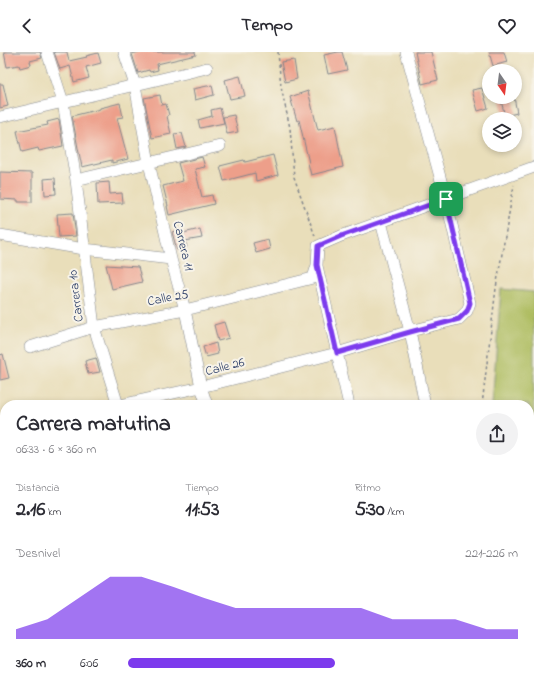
<!DOCTYPE html>
<html lang="es">
<meta charset="utf-8">
<style>
body{margin:0;font-family:"Indie Flower",sans-serif;background:#f2f2f3;color:#2b2b33;height:100vh;display:flex;flex-direction:column;font-size:15px;white-space:nowrap}
*{box-sizing:border-box;margin:0}
p{font-size:13px;color:#7c7c81}
.icon{flex:none;width:22px;height:22px;fill:none;stroke:currentColor;stroke-width:2;stroke-linecap:round;stroke-linejoin:round}
.map{position:relative;flex:1;overflow:hidden}
.details{position:absolute;left:0px;top:348px;width:534px;height:286px;display:flex;flex-direction:column;background:#fff;border-radius:16px 16px 0 0;box-shadow:0 2px 6px #0003}
.details>*{flex:none}
.needle{width:26px;rotate:166deg}
.controls{position:absolute;left:482px;top:12px;display:grid;gap:8px}
.controls a{display:grid;place-items:center;width:40px;height:40px;border-radius:50%;background:#fff;box-shadow:0 2px 6px #0003;font-size:20px}
.pin{position:absolute;display:grid;place-items:center;width:34px;height:34px;color:#fff;margin:-17px;border-radius:8px;box-shadow:0 2px 6px #0006}
.round{display:grid;place-items:center;flex:none;width:42px;height:42px;border-radius:21px;background:#f2f2f3}
.summary{display:flex;align-items:center;justify-content:space-between;height:68px;padding:0 16px}
h1{font-size:22px;font-weight:700;line-height:30px}
.stats{display:grid;grid-template-columns:repeat(3,1fr);gap:6px;height:68px;padding:4px 16px}
.stats div{display:grid;align-content:center}
.stats b{font-size:20px;font-weight:700}
.stats small{font-size:11px;font-weight:400}
.stats p{font-size:11px}
.chart{height:112px;padding:8px 16px}
.chart p{display:flex;justify-content:space-between}
.chart svg{width:100%;height:72px;margin-top:4px;fill:#7c3aed;opacity:.7}
ul{padding:0 16px;list-style:none;font-size:13px}
li{display:grid;grid-template-columns:64px 48px 1fr;align-items:center;height:30px}
li i{height:10px;border-radius:5px;background:#7c3aed}
header{display:flex;justify-content:space-between;align-items:center;height:52px;padding:0 16px;background:#fff;font-size:18px;font-weight:700}
.map>svg:first-child{display:block}
.green{fill:#adbc5e;stroke:#64765e}
.building{fill:#ed9f8a}
.lines{fill:none;stroke-linecap:round;stroke-linejoin:round}
.minor-casing{stroke:#82868c;stroke-width:12}
.path{stroke:#82868c;stroke-width:1.5;stroke-dasharray:3 3;stroke-linecap:butt}
.minor{stroke:#fff;stroke-width:11}
.route-casing{stroke:#fff;stroke-width:8}
.route{stroke:#7c3aed;stroke-width:5}
.labels{text-anchor:middle;dominant-baseline:central;stroke-width:4;stroke-linejoin:round;paint-order:stroke}
.street-label{font-size:13px;fill:#1b2f5e;stroke:#f7f3e8}
</style>
<header><svg class="icon" aria-label="back" viewBox="0 0 24 24"><path d="M15 5l-7 7 7 7"/></svg>Tempo<svg class="icon" aria-label="heart" viewBox="0 0 24 24"><path d="M12 20l-8-8c-3-5 5-10 8-4 3-6 11-1 8 4z"/></svg></header>
<div class="map">
<svg width="534" height="634" viewBox="0 0 534 634">
<rect width="100%" height="100%" fill="#f7f3e8"/>
<filter id="ink" filterUnits="userSpaceOnUse"><feTurbulence type="fractalNoise" baseFrequency=".025" numOctaves="2"/><feDisplacementMap in="SourceGraphic" scale="8" xChannelSelector="R" yChannelSelector="G"/><feConvolveMatrix kernelMatrix="1 2 1 2 8 2 1 2 1" color-interpolation-filters="sRGB"/></filter>
<filter id="wash" filterUnits="userSpaceOnUse"><feTurbulence type="fractalNoise" baseFrequency=".012" numOctaves="4" result="noise"/><feDisplacementMap in="SourceGraphic" scale="16" xChannelSelector="R" yChannelSelector="G"/><feGaussianBlur stdDeviation="0.9" result="paint"/><feColorMatrix in="noise" values="0 0 0 0 0 0 0 0 0 0 0 0 0 0 0 0 0 1.4 0 .05"/><feComposite in="paint" operator="in"/></filter>
<g filter="url(#wash)">
<rect width="100%" height="100%" fill="#e9deba"/>
<path class="green" d="M501,237L534,240V442L529,441V353H492Z
M529,475H534V634H0V483H5V629H529Z"/>
<g id="blocks">
<path class="building" d="M4,0H40L42,6L30,9L31,13L20,16L19,13L7,15Z
M54,0H67L69,9L87,5L86,4L98,1L101,11L86,15L89,26L74,30L70,14L60,17Z
M139,0H195L196,3L157,12L158,18L150,20L149,18L138,21L132,2Z
M338,0H342L347,18L328,22L324,3Z
M415,0H431L438,28L422,32Z
M489,0H504L507,10L493,14Z
M294,8L297,27L285,30L281,10Z
M240,24L245,44L230,47L225,28Z
M0,32H3L8,54L0,56Z
M212,33L214,43L195,48L193,37Z
M482,36L488,56L478,59L472,38Z
M308,39L318,78L335,74L343,115L311,123L308,111H309L299,68L297,69L290,45Z
M160,43L162,53L166,52L169,63L167,64L171,82L152,86L144,46Z
M500,45H514L517,61L505,64Z
M120,51L123,65L117,66L128,107L112,111V108L82,115L78,96L72,64L100,57V56Z
M220,56L224,71L200,76L198,68L212,64L211,58Z
M234,63L238,80L227,82L223,65Z
M59,67L63,94L39,99L38,96L22,100L17,79L48,73L47,70Z
M182,81L186,95L177,97L174,82Z
M273,103L278,123L256,129L255,121L224,129L220,114L244,108L245,110Z
M202,105L205,115L195,117L202,145L212,143L214,152L169,163L167,154H168L163,134L183,129L178,111Z
M0,120L32,121V150H18V148L0,147Z
M55,126L56,142L45,143L44,127Z
M109,130L110,142L122,141L123,151L98,152L97,131Z
M73,161L76,184L59,185L57,162Z
M182,177L183,181L200,177L202,186L185,189L187,195L177,198L172,180Z
M268,187L270,197L256,201L253,191Z
M106,213L138,215L142,230L112,237Z
M224,270L229,286L218,289L214,273Z
M216,291L218,302L206,305L203,295Z
M3,302L9,326L0,328V303Z
M96,306L100,320L88,322L85,309Z"/>
</g>
</g>
<g filter="url(#ink)">
<use href="#blocks" fill-opacity="0" stroke="#82868c" stroke-width="1"/>
<g class="lines">
<defs>
<path id="minor" d="M47,0L63,50L76,128L94,275L118,353
M124,0L135,33L149,111L171,207L185,258L201,335L207,353
M0,65L207,16
M76,128L220,94
M381,170L410,279L425,353
M0,183L84,197L171,207
M317,214L349,353
M30,295L94,275L185,258L313,226L317,213L318,194L341,184L534,115
M120,353L201,335L337,301L410,279L459,267L467,259L470,251L446,147L406,0
M0,376L5,375
M0,460H5
M529,460H534"/>
</defs>
<use href="#minor" class="minor-casing"/>
<path class="path" d="M278,0L281,35L290,76L294,125L315,184
M482,353L496,236L514,133"/>
<use href="#minor" class="minor"/>
</g>
</g>
<g class="lines" filter="url(#ink)">
<defs>
<path id="route" d="M446,147L470,251L467,259L459,267L410,280L337,301L317,213L318,194L341,184Z"/>
</defs>
<use href="#route" class="route-casing"/>
<use href="#route" class="route"/>
</g>
<g class="labels">
<g class="street-label">
<text transform="translate(183 194) rotate(76)">Carrera 11</text>
<text transform="translate(76 244) rotate(-97)">Carrera 10</text>
<text transform="translate(168 246) rotate(-11)">Calle 25</text>
<text transform="translate(225 315) rotate(-14)">Calle 26</text>
</g>
</g>
</svg>
<div class="controls">
<a><svg class="needle" viewBox="-14 -14 28 28"><path d="M0-13l5 13h-10z" fill="#e53935"/><path d="M0 13l5-13h-10z" fill="#7c7c81"/></svg></a>
<a><svg class="icon" aria-label="layers" viewBox="0 0 24 24"><path d="M12 4l9 5-9 5-9-5zM3 14l9 5 9-5"/></svg></a>
</div>
<div class="pin" style="left:446px;top:147px;background:#1e9e55"><svg class="icon" aria-label="arrive" viewBox="0 0 24 24"><path d="M6 21V4h12l-3 4 3 4H6"/></svg></div>
<section class="details">
<div class="summary"><div><h1>Carrera matutina</h1><p>06:33 · 6 × 360 m</p></div><a class="round"><svg class="icon" aria-label="share" viewBox="0 0 24 24"><path d="M12 15V3M7 8l5-5 5 5M5 13v7h14v-7"/></svg></a></div>
<div class="stats">
<div><p>Distancia</p><b>2.16<small> km</small></b></div>
<div><p>Tiempo</p><b>11:53</b></div>
<div><p>Ritmo</p><b>5:30<small> /km</small></b></div>
</div>
<div class="chart"><p><span>Desnivel</span>221–226 m</p>
<svg viewBox="0 0 160 44" preserveAspectRatio="none"><path d="M0 44V38L10 32L20 19L30 6L40 6L50 12L60 19L70 25L80 25L90 25L100 25L110 25L120 32L130 32L140 32L150 38L160 38V44z"/></svg>
</div>
<ul>
<li><b>360 m</b>6:06<i style="width:53%"></i></li>
</ul>
</section>
</div>
